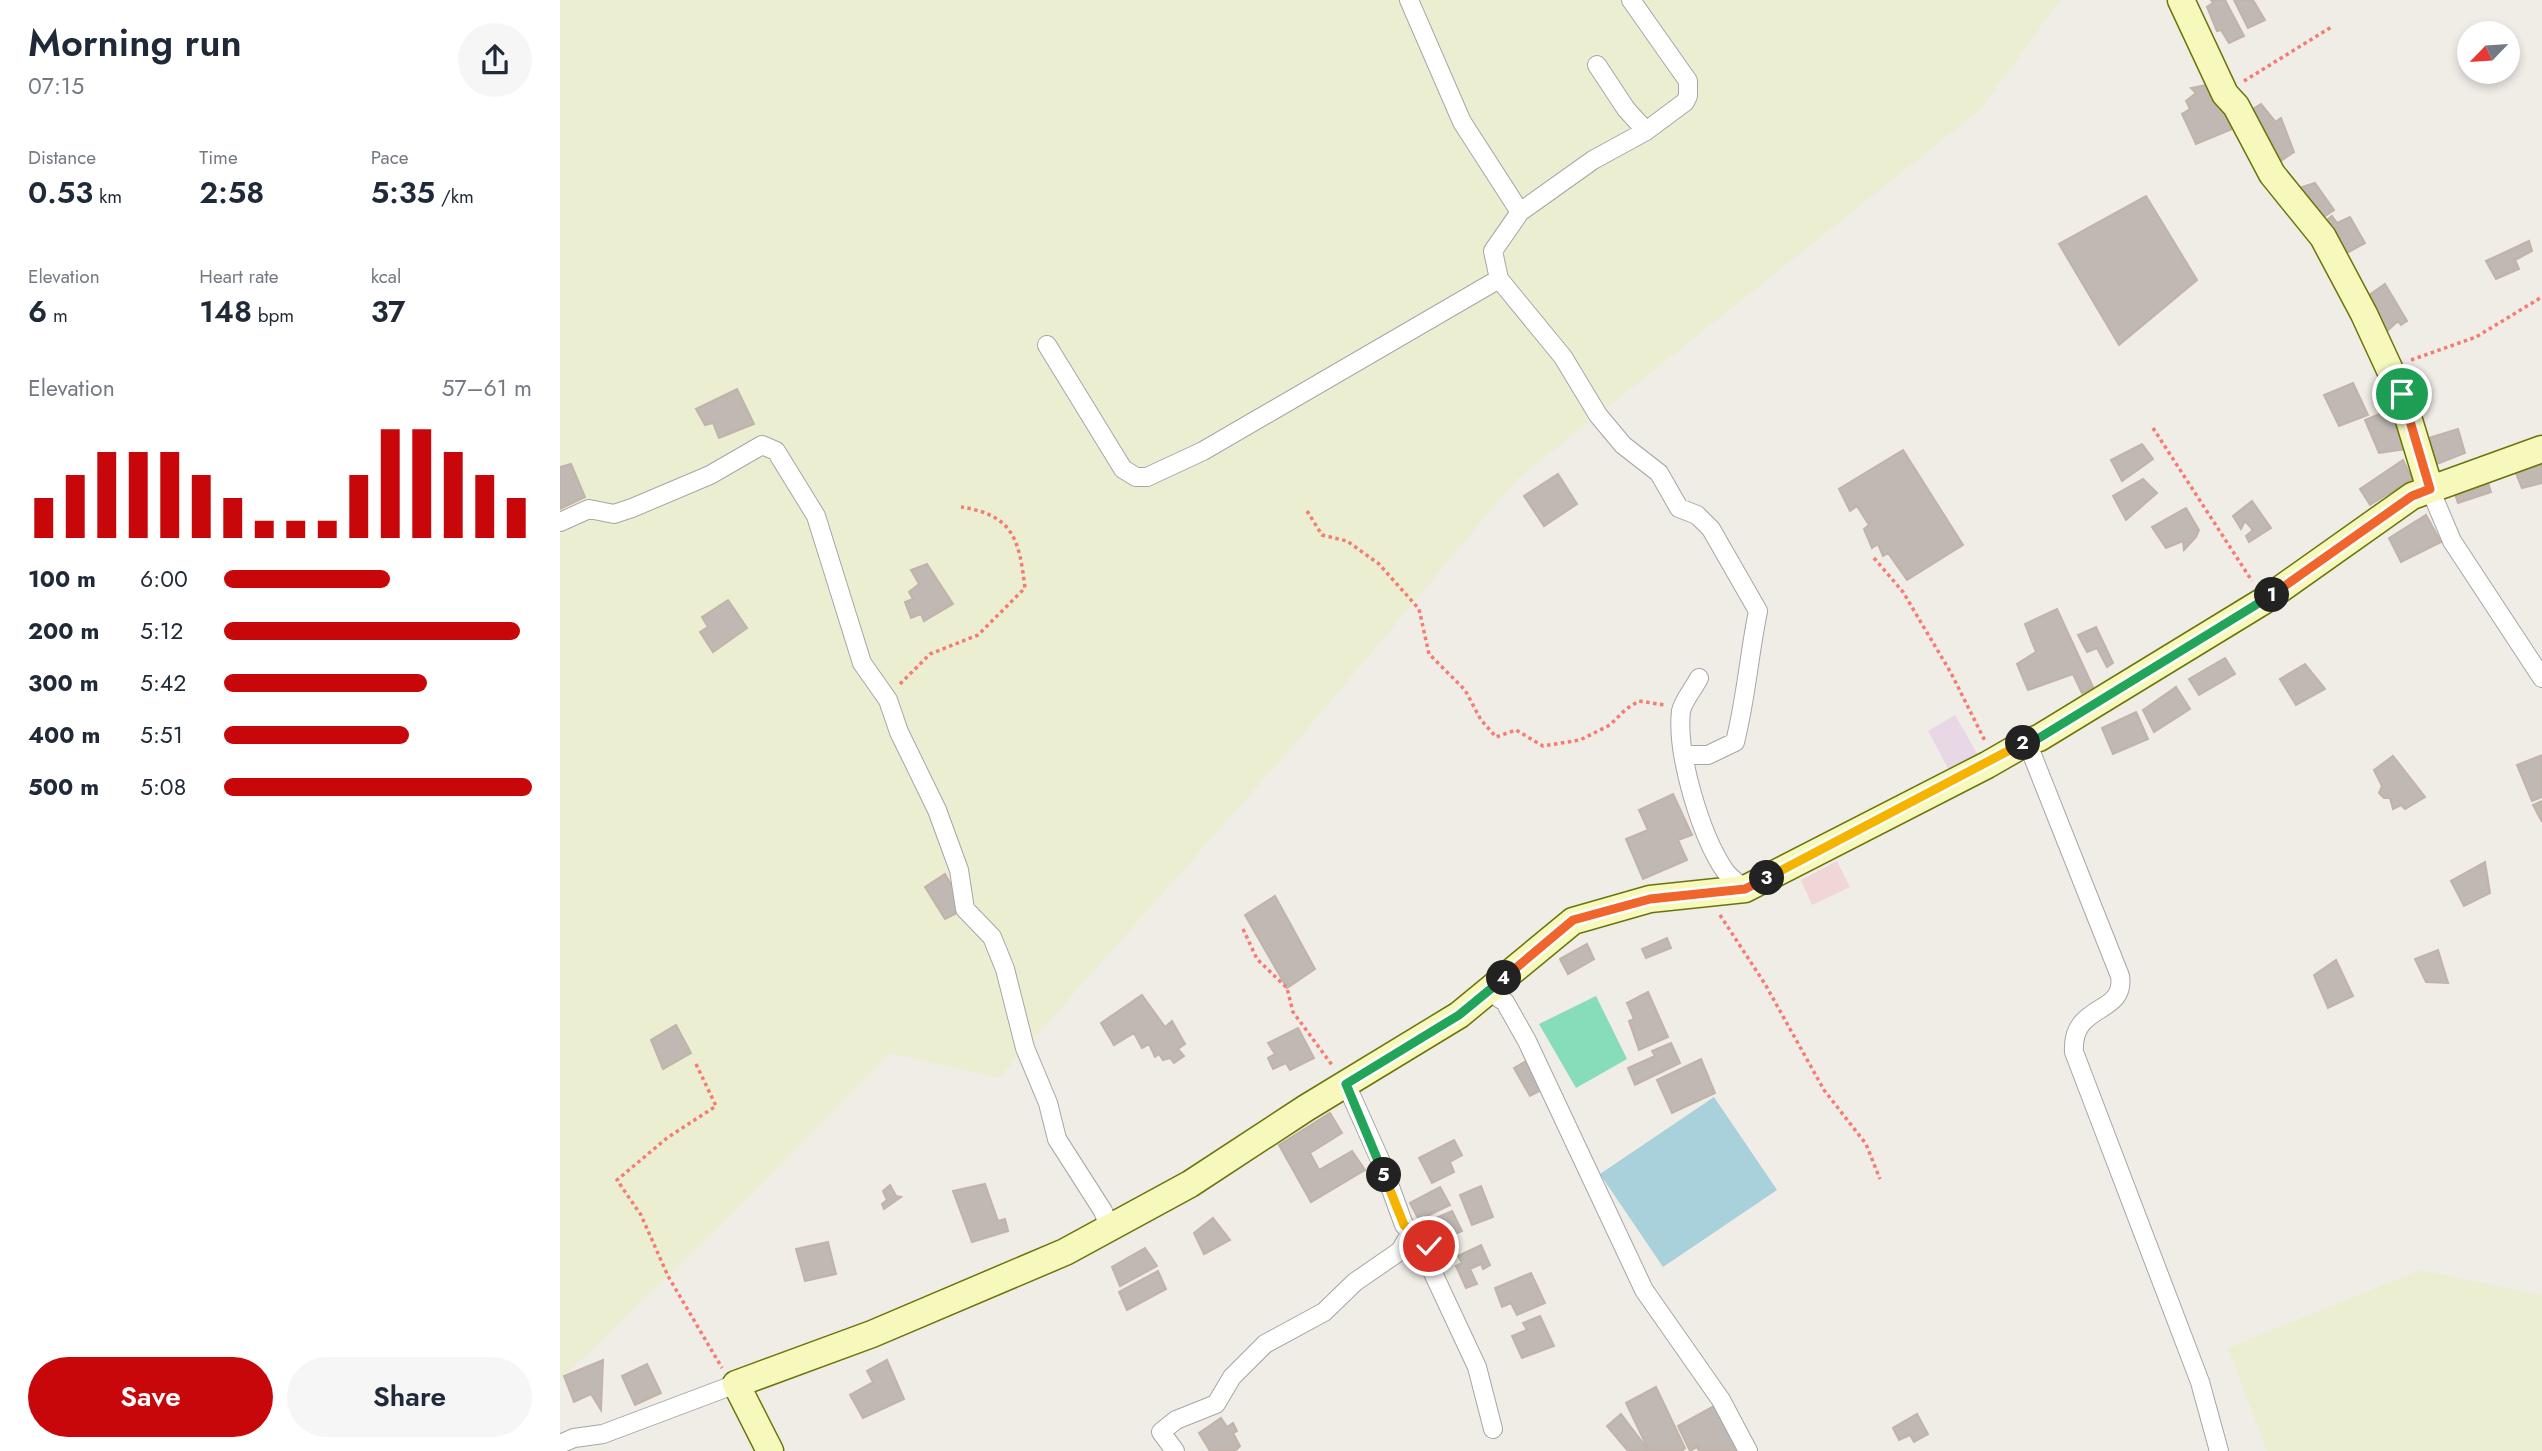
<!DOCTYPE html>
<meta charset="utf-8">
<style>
body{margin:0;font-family:Jost,sans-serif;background:#f6f6f7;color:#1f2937;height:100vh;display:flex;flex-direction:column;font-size:26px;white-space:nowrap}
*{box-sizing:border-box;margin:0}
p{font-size:23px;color:#747a83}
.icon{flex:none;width:38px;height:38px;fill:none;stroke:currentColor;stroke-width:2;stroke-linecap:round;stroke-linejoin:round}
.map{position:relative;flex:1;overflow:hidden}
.side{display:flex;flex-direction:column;background:#fff;width:560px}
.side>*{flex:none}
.needle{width:46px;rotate:245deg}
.tools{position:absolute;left:1897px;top:21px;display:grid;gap:14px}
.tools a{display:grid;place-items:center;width:63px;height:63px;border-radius:50%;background:#fff;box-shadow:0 4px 10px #0003;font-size:35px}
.pin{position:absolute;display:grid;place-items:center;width:60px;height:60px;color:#fff;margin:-30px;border:4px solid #fff;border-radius:50%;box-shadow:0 2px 7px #0007}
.km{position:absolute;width:35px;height:35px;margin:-18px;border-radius:50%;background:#222;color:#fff;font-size:19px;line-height:35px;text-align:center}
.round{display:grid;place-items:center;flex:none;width:74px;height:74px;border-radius:37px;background:#f6f6f7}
.overview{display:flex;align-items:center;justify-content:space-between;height:119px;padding:0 28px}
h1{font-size:38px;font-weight:600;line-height:52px}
.metrics{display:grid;grid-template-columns:repeat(3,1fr);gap:10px;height:119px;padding:7px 28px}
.metrics div{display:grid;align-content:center}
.metrics b{font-size:30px;font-weight:600}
.metrics small{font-size:19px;font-weight:400}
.metrics p{font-size:19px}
.chart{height:196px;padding:14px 28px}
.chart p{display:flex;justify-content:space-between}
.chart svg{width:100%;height:126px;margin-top:7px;stroke:#c8070a;stroke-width:6}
.action{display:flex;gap:14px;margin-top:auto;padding:14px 28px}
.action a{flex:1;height:80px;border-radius:42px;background:#c8070a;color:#fff;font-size:28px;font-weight:600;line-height:80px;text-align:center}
.action a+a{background:#f6f6f7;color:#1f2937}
ul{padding:0 28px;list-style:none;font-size:23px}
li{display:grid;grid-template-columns:112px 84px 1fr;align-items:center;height:52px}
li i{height:18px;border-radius:9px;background:#c8070a}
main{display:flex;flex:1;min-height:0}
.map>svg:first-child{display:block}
.commercial{fill:#f0d6d6}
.industrial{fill:#e8d8e6}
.farmland{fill:#eceed2}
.pitch{fill:#87dcb9}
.water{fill:#a8d1dc}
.building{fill:#c0b8b2;stroke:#c1b3a9;stroke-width:2}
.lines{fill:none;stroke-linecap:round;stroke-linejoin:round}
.street-casing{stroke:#a6a6a6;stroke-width:20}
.secondary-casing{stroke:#6b7408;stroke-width:29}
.path{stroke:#f57c71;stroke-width:3.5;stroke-dasharray:3.5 3.5;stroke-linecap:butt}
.street{stroke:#fff;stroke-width:18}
.secondary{stroke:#f6f8bc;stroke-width:26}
.split-1-casing{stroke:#fff;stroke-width:14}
.split-2-casing{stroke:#fff;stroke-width:14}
.split-3-casing{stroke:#fff;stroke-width:14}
.split-4-casing{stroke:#fff;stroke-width:14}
.split-5-casing{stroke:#fff;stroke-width:14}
.split-6-casing{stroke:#fff;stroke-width:14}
.split-1{stroke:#f0652b;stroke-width:9}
.split-2{stroke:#22a559;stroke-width:9}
.split-3{stroke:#f5b400;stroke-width:9}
.split-4{stroke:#f0652b;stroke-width:9}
.split-5{stroke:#22a559;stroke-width:9}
.split-6{stroke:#f5b400;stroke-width:9}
</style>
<main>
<section class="side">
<div class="overview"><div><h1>Morning run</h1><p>07:15</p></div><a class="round"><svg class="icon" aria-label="share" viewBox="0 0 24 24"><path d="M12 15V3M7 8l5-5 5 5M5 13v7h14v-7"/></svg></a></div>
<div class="metrics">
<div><p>Distance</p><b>0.53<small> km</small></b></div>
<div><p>Time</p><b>2:58</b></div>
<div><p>Pace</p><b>5:35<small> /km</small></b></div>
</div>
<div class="metrics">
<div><p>Elevation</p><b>6<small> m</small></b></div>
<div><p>Heart rate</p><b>148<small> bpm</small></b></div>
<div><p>kcal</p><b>37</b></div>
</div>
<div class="chart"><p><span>Elevation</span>57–61 m</p>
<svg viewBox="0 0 160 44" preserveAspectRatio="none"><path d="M5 44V30M15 44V22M25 44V14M35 44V14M45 44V14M55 44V22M65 44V30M75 44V38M85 44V38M95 44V38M105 44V22M115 44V6M125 44V6M135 44V14M145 44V22M155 44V30"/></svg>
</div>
<ul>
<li><b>100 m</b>6:00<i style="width:54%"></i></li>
<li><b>200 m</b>5:12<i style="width:96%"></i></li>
<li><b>300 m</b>5:42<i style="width:66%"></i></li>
<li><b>400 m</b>5:51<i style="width:60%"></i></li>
<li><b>500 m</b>5:08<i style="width:100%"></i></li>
</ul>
<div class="action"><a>Save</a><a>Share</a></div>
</section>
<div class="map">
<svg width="1982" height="1451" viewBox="0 0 1982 1451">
<rect width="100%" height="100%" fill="#f0ece6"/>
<path class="commercial" d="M1277,861L1290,887L1252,905L1241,880Z"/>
<path class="industrial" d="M1395,715L1418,755L1390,772L1368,731Z"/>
<path class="farmland" d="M0,0H1500L1420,110L957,479L733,746L439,1078L330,1053L175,1211L0,1380Z
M1860,1270L1982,1295V1451H1707L1668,1348Z"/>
<path class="pitch" d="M1036,996L1067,1059L1016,1088L979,1024Z"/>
<path class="water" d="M1154,1097L1217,1190L1103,1267L1040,1174Z"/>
<path class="building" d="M1651,0H1665L1684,36L1669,43L1661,30L1657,31L1647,7L1653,3Z
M1674,0H1693L1705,20L1688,28Z
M1650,84L1677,127L1636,144L1622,114L1630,109L1626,101L1636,93L1631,88Z
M1701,104L1714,120L1694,133L1683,115Z
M1721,118L1734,152L1713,166L1695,135Z
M1755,183L1774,210L1759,220L1739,188Z
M1586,196L1637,280L1559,345L1499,244Z
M1772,216L1777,223L1790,217L1805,243L1783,255L1770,231L1768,219Z
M1969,241L1972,251L1955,260L1959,269L1936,279L1926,261Z
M1825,284L1847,321L1841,325L1838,321L1825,333L1802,300Z
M1793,383L1808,415L1779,426L1764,395Z
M177,389L194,424L159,438L153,423L145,425L136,409Z
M1831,409L1847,449L1819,453L1805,420Z
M1898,429L1905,453L1877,464L1869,438Z
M1582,444L1593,459L1562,481L1551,460Z
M1343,450L1403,545L1347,580L1328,553L1323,556L1318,544L1312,548L1304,529L1309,525L1297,506L1290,511L1279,489Z
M1982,457V483L1962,488L1953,466Z
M1843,460L1852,479L1810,505L1800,489Z
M11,464L25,497L0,509V467Z
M1924,470L1931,492L1898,503L1891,482Z
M998,474L1017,504L984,526L964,496Z
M1583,479L1597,493L1566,520L1553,496Z
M1692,501L1711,528L1689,542L1686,536L1693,530L1685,521L1681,529L1673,516Z
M1626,508L1639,530L1636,537L1624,550L1623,541L1606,548L1592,527Z
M1866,515L1881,542L1841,562L1829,538Z
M367,564L393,604L364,621L361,614L351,618L345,602L353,599L349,592L359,584L351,570Z
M168,600L187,628L153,652L140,632L148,627L142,617Z
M1497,609L1533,687L1522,693L1513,674L1468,690L1457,664L1476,652L1465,624Z
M1536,627L1553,663L1547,667L1537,648L1527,652L1518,635Z
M1665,658L1675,674L1639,695L1629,679Z
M1745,664L1765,689L1736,705L1720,679Z
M1616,687L1630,709L1594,732L1583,710Z
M1576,712L1588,739L1553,754L1542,728Z
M1982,755V797L1972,801L1957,765Z
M1833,756L1865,797L1845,809L1841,805L1833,809L1830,798H1824L1819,793L1822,786L1814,770Z
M1113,794L1132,835L1118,840L1127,860L1083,879L1066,839L1088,830L1079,810Z
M1982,801V822L1973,805Z
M1925,862L1930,893L1904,906L1891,881Z
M385,874L405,909L385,919L365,887Z
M715,896L755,969L727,988L685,915Z
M1107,938L1111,948L1086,958L1082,949Z
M1027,944L1034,959L1008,974L1000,959Z
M1878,950L1888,983L1866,982L1855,959Z
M1776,960L1793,996L1768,1008L1754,975Z
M1088,992L1108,1037L1079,1050L1069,1021L1074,1019L1067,1003Z
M582,995L605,1027L612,1021L625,1044L618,1049L624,1056L614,1063L610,1058L603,1060L599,1054L595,1057L589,1044L582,1048L574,1033L554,1045L541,1023Z
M116,1025L131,1053L103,1069L91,1040Z
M738,1028L754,1058L730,1070L726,1063L713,1069L708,1058L715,1054L708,1043Z
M1111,1043L1120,1063L1075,1085L1068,1068L1095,1056L1092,1051Z
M973,1057L987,1087L970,1096L954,1068Z
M1141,1059L1155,1093L1112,1113L1097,1080Z
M770,1113L782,1133L750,1153L759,1170L792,1151L805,1170L751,1202L719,1145Z
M894,1140L902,1155L890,1162L894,1172L872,1183L859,1158Z
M425,1184L438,1221L445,1219L448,1231L412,1242L393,1191Z
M330,1185L336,1196L341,1197L324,1209L322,1204L327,1200L323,1191Z
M921,1186L933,1217L912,1225L900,1195Z
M880,1187L890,1205L859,1220L850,1203Z
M892,1211L902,1231L869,1246L860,1225Z
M653,1218L670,1240L644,1254L634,1233Z
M268,1242L276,1274L245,1281L236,1249Z
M921,1245L930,1265L923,1269L921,1264L910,1269L917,1284L906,1288L896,1266L902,1263L898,1256Z
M585,1248L597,1266L560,1286L552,1267Z
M598,1271L606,1289L567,1310L559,1292Z
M971,1273L985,1303L957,1315L951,1303L942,1307L935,1288Z
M980,1316L994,1346L962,1358L952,1336L967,1330L963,1323Z
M43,1360L41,1410L31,1394L14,1402L4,1376Z
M327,1360L344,1399L303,1418L290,1395L313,1382L307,1371Z
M87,1364L101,1393L75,1405L62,1376Z
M1096,1387L1125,1448L1122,1451H1089L1066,1403Z
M1156,1405L1178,1451H1139L1137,1447L1130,1451L1118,1426Z
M1061,1414L1089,1451H1068L1047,1426Z
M1357,1414L1368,1434L1354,1442L1350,1435L1339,1440L1333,1428Z
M661,1418L667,1427L673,1423L677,1431L673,1433L680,1446L675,1451H650L639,1433Z"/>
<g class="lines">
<defs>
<path id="street" d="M849,0L902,122L960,212
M1071,0L1128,81V96L1125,102L1086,131
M1037,65L1066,109L1086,131L1033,160L960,212L933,251L939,279L1003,357L1038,415L1063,445L1099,473L1119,508L1137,515L1151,529L1198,611C1189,655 1186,699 1175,742L1148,755H1123
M487,345L563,469L576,477H587L643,451L939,279
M1870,489L1892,541L1982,678
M0,522L29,509L54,514L72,508L150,475L202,445L216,451L256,516L302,663L328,700L339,732L377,810L399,870L405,909L432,937L445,969L465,1048L488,1103L497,1139L543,1211L549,1227
M1139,678C1134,688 1123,701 1121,711C1116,754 1141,836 1165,871C1170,878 1179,884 1185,889
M1467,742L1560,976C1566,1016 1511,1002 1514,1052L1640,1382L1659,1451
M928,991L945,1002L967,1041L1084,1290L1161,1400L1188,1451
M786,1084L821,1162L844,1225L869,1246L873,1273L917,1367L933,1429
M0,1444L14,1438L43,1434L176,1384
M615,1451L601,1432L616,1420L656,1404L672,1377L705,1344L764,1312L795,1282L840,1251L852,1231"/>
<path id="secondary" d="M1621,0L1665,94L1676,106L1712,174L1763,237L1804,314L1841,394L1870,489
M210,1451L176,1384L312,1334L505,1252L630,1184L746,1108L899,1015L1013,921L1090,899L1185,889L1427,765L1467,742L1479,738L1705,600L1852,496L1982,449"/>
</defs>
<use href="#street" class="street-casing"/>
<use href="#secondary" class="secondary-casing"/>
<path class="path" d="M1684,81L1773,26
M1851,360L1916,337L1982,297
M1593,428L1692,581
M747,511L762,535L787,541L819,564L859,609L869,654L905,690L921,720L936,737L956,730L983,746L1020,740L1050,725L1066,709L1079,701L1105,705
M1314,558L1343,592L1391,673L1425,741
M340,684L370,654L418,635L465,588C459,540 454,515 401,507
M1160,915L1205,984L1264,1090L1306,1144L1320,1179
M683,929L697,959L727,988L733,1012L772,1065
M136,1064L156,1106L107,1138L57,1180L81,1215L108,1276L162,1368"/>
<use href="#street" class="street"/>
<use href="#secondary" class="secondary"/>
</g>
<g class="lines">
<defs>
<path id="split-1" d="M1712,595L1852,496L1870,489L1842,394"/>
<path id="split-2" d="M1463,743L1479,738L1712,595"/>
<path id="split-3" d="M1207,878L1463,743"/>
<path id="split-4" d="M944,978L1013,920L1090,899L1185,889L1207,878"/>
<path id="split-5" d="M824,1175L786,1084L899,1015L944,978"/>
<path id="split-6" d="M824,1175L844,1225L869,1246"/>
</defs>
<use href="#split-1" class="split-1-casing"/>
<use href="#split-2" class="split-2-casing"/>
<use href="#split-3" class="split-3-casing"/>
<use href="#split-4" class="split-4-casing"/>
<use href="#split-5" class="split-5-casing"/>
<use href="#split-6" class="split-6-casing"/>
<use href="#split-1" class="split-1"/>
<use href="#split-2" class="split-2"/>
<use href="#split-3" class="split-3"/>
<use href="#split-4" class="split-4"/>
<use href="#split-5" class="split-5"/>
<use href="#split-6" class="split-6"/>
</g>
</svg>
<div class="tools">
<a><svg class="needle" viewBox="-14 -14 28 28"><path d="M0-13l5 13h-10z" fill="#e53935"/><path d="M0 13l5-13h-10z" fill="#747a83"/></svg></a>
</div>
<div class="pin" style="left:1842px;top:394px;background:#1e9e55"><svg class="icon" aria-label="arrive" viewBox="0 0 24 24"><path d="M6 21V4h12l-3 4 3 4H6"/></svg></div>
<div class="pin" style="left:869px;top:1246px;background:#d93025"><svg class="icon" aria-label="check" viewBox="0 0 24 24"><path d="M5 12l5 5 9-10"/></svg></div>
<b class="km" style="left:1712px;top:595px">1</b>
<b class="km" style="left:1463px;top:743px">2</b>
<b class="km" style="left:1207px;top:878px">3</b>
<b class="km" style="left:944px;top:978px">4</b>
<b class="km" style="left:824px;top:1175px">5</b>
</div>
</main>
